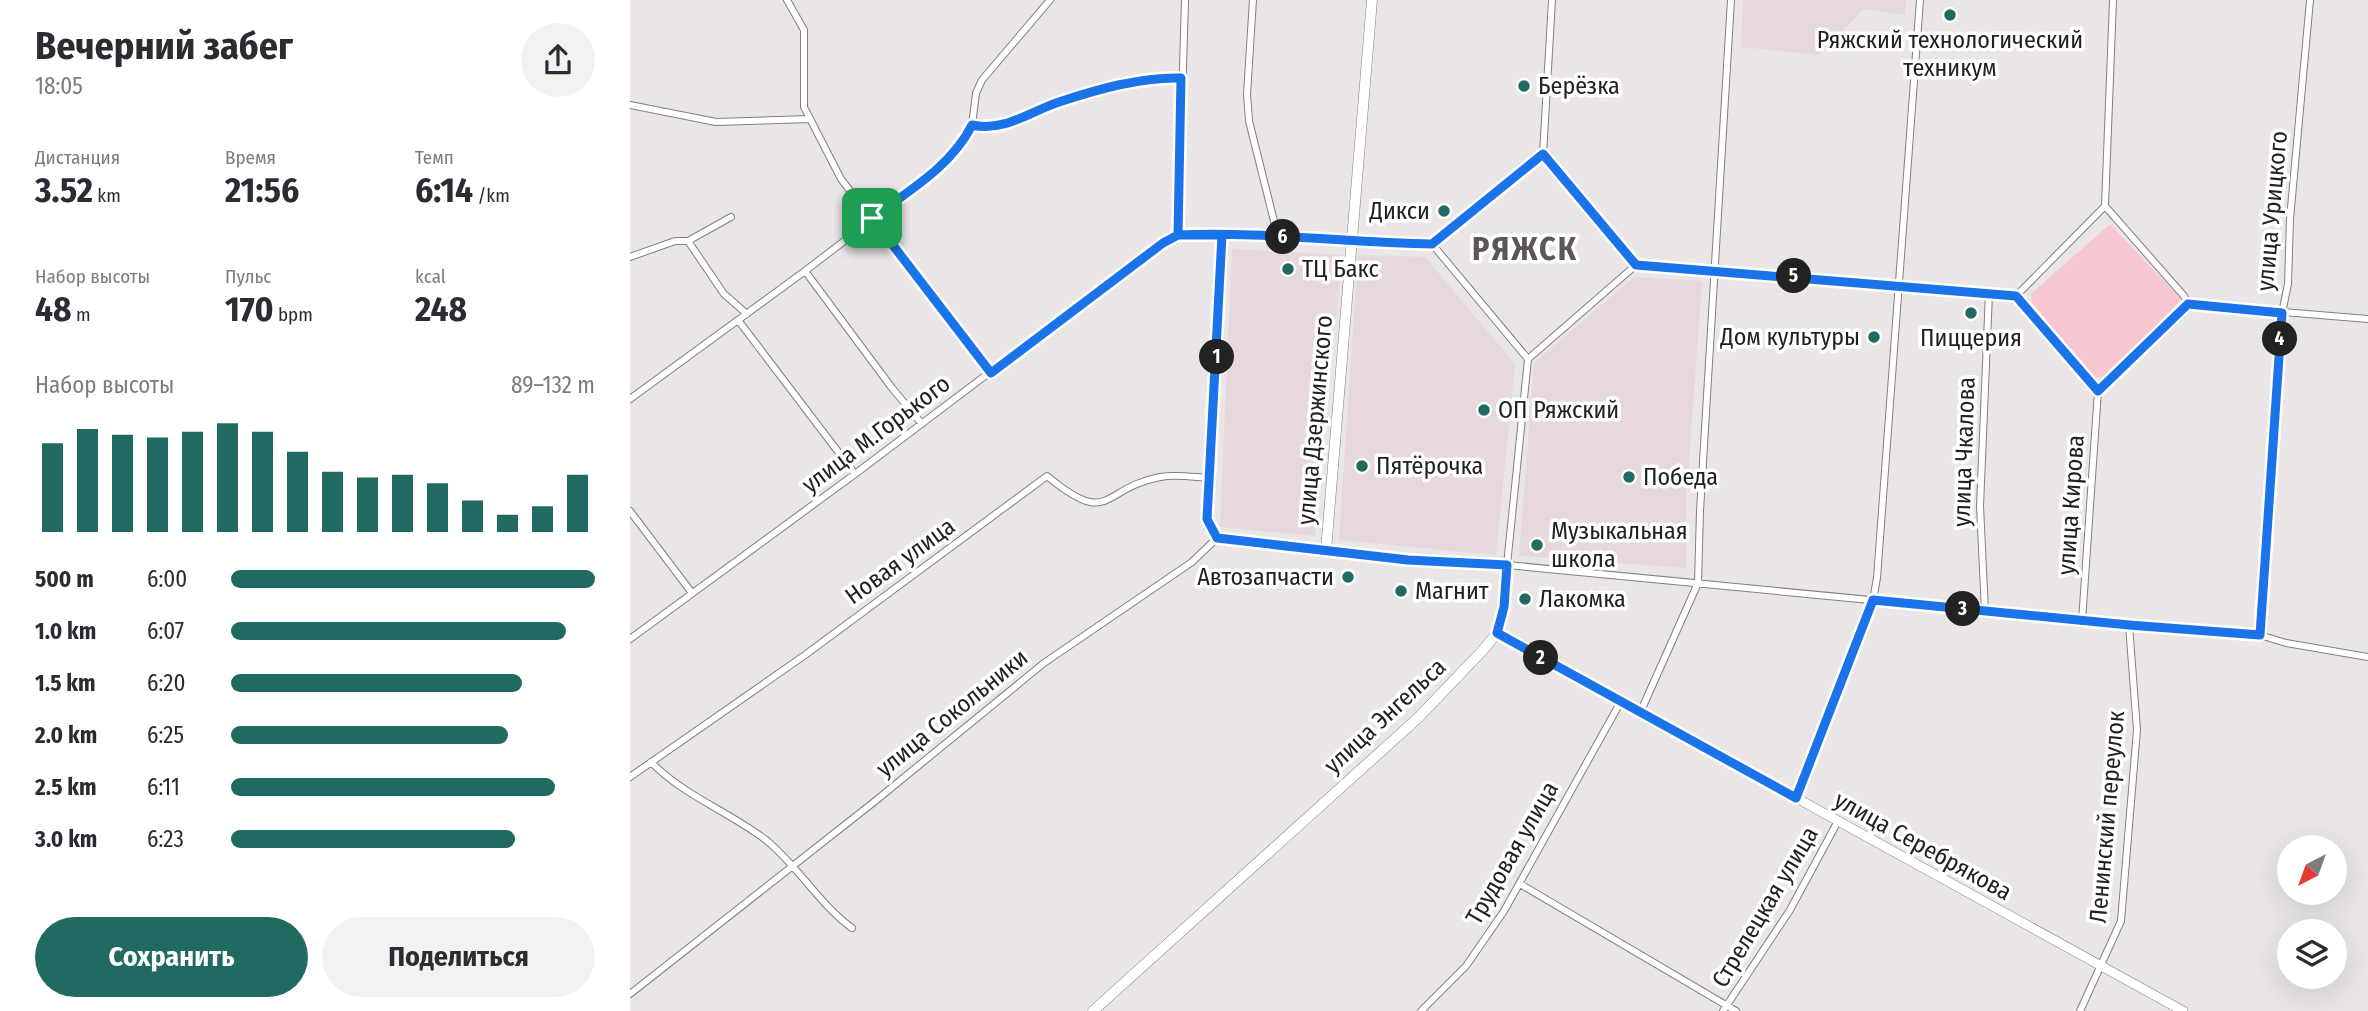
<!DOCTYPE html>
<html lang="ru">
<meta charset="utf-8">
<style>
body{margin:0;font-family:"Fira Sans Condensed",sans-serif;background:#f2f2f3;color:#2b2b33;height:100vh;display:flex;flex-direction:column;font-size:26px;white-space:nowrap}
*{box-sizing:border-box;margin:0}
p{font-size:23px;color:#7c7c81}
.icon{flex:none;width:38px;height:38px;fill:none;stroke:currentColor;stroke-width:2;stroke-linecap:round;stroke-linejoin:round}
.map{position:relative;flex:1;overflow:hidden}
.drawer{display:flex;flex-direction:column;background:#fff;width:630px}
.drawer>*{flex:none}
.needle{width:46px;rotate:221deg}
.fabs{position:absolute;left:1647px;top:835px;display:grid;gap:14px}
.fabs a{display:grid;place-items:center;width:70px;height:70px;border-radius:50%;background:#fff;box-shadow:0 7px 28px #0002;font-size:35px}
.pin{position:absolute;display:grid;place-items:center;width:60px;height:60px;color:#fff;margin:-30px;border-radius:14px;box-shadow:0 4px 10px #0006}
.km{position:absolute;width:35px;height:35px;margin:-18px;border-radius:50%;background:#222;color:#fff;font-size:19px;line-height:35px;text-align:center}
.round{display:grid;place-items:center;flex:none;width:74px;height:74px;border-radius:37px;background:#f2f2f3}
.overview{display:flex;align-items:center;justify-content:space-between;height:119px;padding:0 35px}
h1{font-size:38px;font-weight:700;line-height:52px}
.metrics{display:grid;grid-template-columns:repeat(3,1fr);gap:10px;height:119px;padding:7px 35px}
.metrics div{display:grid;align-content:center}
.metrics b{font-size:35px;font-weight:700}
.metrics small{font-size:19px;font-weight:400}
.metrics p{font-size:19px}
.chart{height:196px;padding:14px 35px}
.chart p{display:flex;justify-content:space-between}
.chart svg{width:100%;height:126px;margin-top:7px;stroke:#216a61;stroke-width:6}
.button{display:flex;gap:14px;margin-top:auto;padding:14px 35px}
.button a{flex:1;height:80px;border-radius:42px;background:#216a61;color:#fff;font-size:28px;font-weight:700;line-height:80px;text-align:center}
.button a+a{background:#f2f2f3;color:#2b2b33}
ul{padding:0 35px;list-style:none;font-size:23px}
li{display:grid;grid-template-columns:112px 84px 1fr;align-items:center;height:52px}
li i{height:18px;border-radius:9px;background:#216a61}
main{display:flex;flex:1;min-height:0}
.map>svg:first-child{display:block}
.built{fill:#e6d8db}
.green{fill:#f6c6d1}
.lines{fill:none;stroke-linecap:round;stroke-linejoin:round}
.minor-casing{stroke:#837f80;stroke-width:8}
.secondary-casing{stroke:#837f80;stroke-width:10}
.primary-casing{stroke:#837f80;stroke-width:11}
.minor{stroke:#fff;stroke-width:6}
.secondary{stroke:#fff;stroke-width:9}
.primary{stroke:#fff;stroke-width:10}
.route-casing{stroke:#fff;stroke-width:14}
.route{stroke:#1a73e8;stroke-width:9}
.poi-dot{fill:#216a61;stroke:#fff;stroke-width:2.5}
.labels{text-anchor:middle;dominant-baseline:central;stroke-width:7;stroke-linejoin:round;paint-order:stroke}
.poi-label{font-size:24px;fill:#222021;stroke:#fff;text-anchor:start}
.street-label{font-size:24px;fill:#222021;stroke:#fff}
.district-label{font-size:32px;font-weight:bold;letter-spacing:2px;fill:#5b5757;stroke:#fff}
</style>
<main>
<section class="drawer">
<div class="overview"><div><h1>Вечерний забег</h1><p>18:05</p></div><a class="round"><svg class="icon" aria-label="share" viewBox="0 0 24 24"><path d="M12 15V3M7 8l5-5 5 5M5 13v7h14v-7"/></svg></a></div>
<div class="metrics">
<div><p>Дистанция</p><b>3.52<small> km</small></b></div>
<div><p>Время</p><b>21:56</b></div>
<div><p>Темп</p><b>6:14<small> /km</small></b></div>
</div>
<div class="metrics">
<div><p>Набор высоты</p><b>48<small> m</small></b></div>
<div><p>Пульс</p><b>170<small> bpm</small></b></div>
<div><p>kcal</p><b>248</b></div>
</div>
<div class="chart"><p><span>Набор высоты</span>89–132 m</p>
<svg viewBox="0 0 160 44" preserveAspectRatio="none"><path d="M5 44V13M15 44V8M25 44V10M35 44V11M45 44V9M55 44V6M65 44V9M75 44V16M85 44V23M95 44V25M105 44V24M115 44V27M125 44V33M135 44V38M145 44V35M155 44V24"/></svg>
</div>
<ul>
<li><b>500 m</b>6:00<i style="width:100%"></i></li>
<li><b>1.0 km</b>6:07<i style="width:92%"></i></li>
<li><b>1.5 km</b>6:20<i style="width:80%"></i></li>
<li><b>2.0 km</b>6:25<i style="width:76%"></i></li>
<li><b>2.5 km</b>6:11<i style="width:89%"></i></li>
<li><b>3.0 km</b>6:23<i style="width:78%"></i></li>
</ul>
<div class="button"><a>Сохранить</a><a>Поделиться</a></div>
</section>
<div class="map">
<svg width="1738" height="1011" viewBox="0 0 1738 1011">
<rect width="100%" height="100%" fill="#eae6e7"/>
<path class="built" d="M1113,0H1276L1275,15L1234,9L1189,55L1111,47Z
M602,249L712,255L685,536L590,527Z
M728,255L795,257L885,364L866,555L709,540Z
M1004,277L1072,281L1056,502V568L889,556L904,363Z"/>
<path class="green" d="M1480,224L1550,298L1549,310L1477,377L1464,378L1402,303L1401,294Z"/>
<g class="lines">
<defs>
<path id="minor" d="M157,0L174,30V107L211,179L361,373
M623,0L617,94L619,121L648,237
M0,105L86,122L179,119
M342,125L357,128L369,126L458,93L530,78H551
M913,154L922,0
M1475,206L1483,0
M548,235L555,0
M58,241L94,294L117,314
M802,244L913,154L1006,265
M802,244L898,359
M0,257L45,241H58L101,217
M1006,265L1386,296
M175,271L262,388L292,424
M1386,296L1475,206L1554,296L1558,304L1554,312L1468,391
M1386,296L1468,391
M1558,304L1738,319
M108,320L225,474
M898,359L877,565L1499,625L1630,635L1656,643L1738,657
M898,359L1006,265
M0,399L175,271L319,161L342,125L346,93L352,80L420,0
M0,511L62,593
M587,538L577,519L592,235
M1355,612L1350,506L1359,293
M1452,621L1468,391
M1630,635L1652,313L1658,284L1660,219L1680,0
M0,639L225,474L522,250L548,235L802,244
M1010,713L1068,583L1070,511L1101,0
M21,762C54,796 98,811 136,840C168,866 189,904 222,928
M0,777L175,655L417,476C481,529 471,488 530,477C546,474 563,477 579,478
M1166,798L1243,600L1247,578L1290,0
M890,884L1106,1011
M0,994L244,802L414,663L562,562L587,538L696,550
M791,1011L836,966L874,911L990,703
M1093,1011L1160,910L1208,821
M1450,1011L1491,921L1507,730L1499,625"/>
<path id="secondary" d="M867,633L1553,1011"/>
<path id="primary" d="M463,1011L788,718L853,650L867,633L874,607L877,565L778,560L696,550L742,0"/>
</defs>
<use href="#minor" class="minor-casing"/>
<use href="#secondary" class="secondary-casing"/>
<use href="#primary" class="primary-casing"/>
<use href="#minor" class="minor"/>
<use href="#secondary" class="secondary"/>
<use href="#primary" class="primary"/>
</g>
<g class="lines">
<defs>
<path id="route" d="M242,218L361,373L533,243L548,235H592L577,519L587,538L778,560L877,565L874,607L867,633L1166,798L1243,600L1499,625L1630,635L1652,313L1558,304L1468,391L1386,296L1006,265L913,154L802,244C717,243 632,231 548,235L551,78C511,77 468,89 429,102C399,112 374,132 342,125C321,167 278,191 242,218"/>
</defs>
<use href="#route" class="route-casing"/>
<use href="#route" class="route"/>
</g>
<g class="poi-dot">
<circle cx="1320" cy="15" r="7"/>
<circle cx="894" cy="86" r="7"/>
<circle cx="814" cy="211" r="7"/>
<circle cx="658" cy="269" r="7"/>
<circle cx="1341" cy="313" r="7"/>
<circle cx="1244" cy="337" r="7"/>
<circle cx="854" cy="410" r="7"/>
<circle cx="732" cy="466" r="7"/>
<circle cx="999" cy="477" r="7"/>
<circle cx="907" cy="545" r="7"/>
<circle cx="718" cy="577" r="7"/>
<circle cx="771" cy="591" r="7"/>
<circle cx="895" cy="599" r="7"/>
</g>
<g class="labels">
<g class="poi-label">
<text x="1320" y="40" text-anchor="middle">Ряжский технологический<tspan x="1320" dy="28">техникум</tspan></text>
<text x="908" y="86">Берёзка</text>
<text x="800" y="211" text-anchor="end">Дикси</text>
<text x="672" y="269">ТЦ Бакс</text>
<text x="1230" y="337" text-anchor="end">Дом культуры</text>
<text x="1341" y="338" text-anchor="middle">Пиццерия</text>
<text x="868" y="410">ОП Ряжский</text>
<text x="746" y="466">Пятёрочка</text>
<text x="1013" y="477">Победа</text>
<text x="921" y="531">Музыкальная<tspan x="921" dy="28">школа</tspan></text>
<text x="704" y="577" text-anchor="end">Автозапчасти</text>
<text x="785" y="591">Магнит</text>
<text x="909" y="599">Лакомка</text>
</g>
<g class="street-label">
<text transform="translate(1642 211) rotate(-85)">улица Урицкого</text>
<text transform="translate(685 420) rotate(-85)">улица Дзержинского</text>
<text transform="translate(246 434) rotate(-37)">улица М.Горького</text>
<text transform="translate(1334 452) rotate(-88)">улица Чкалова</text>
<text transform="translate(1441 505) rotate(-86)">улица Кирова</text>
<text transform="translate(270 561) rotate(-36)">Новая улица</text>
<text transform="translate(322 713) rotate(-39)">улица Сокольники</text>
<text transform="translate(755 716) rotate(-43)">улица Энгельса</text>
<text transform="translate(1477 817) rotate(-85)">Ленинский переулок</text>
<text transform="translate(1293 846) rotate(29)">улица Серебрякова</text>
<text transform="translate(882 853) rotate(-60)">Трудовая улица</text>
<text transform="translate(1135 907) rotate(-59)">Стрелецкая улица</text>
</g>
<g class="district-label">
<text x="895" y="249">РЯЖСК</text>
</g>
</g>
</svg>
<div class="fabs">
<a><svg class="needle" viewBox="-14 -14 28 28"><path d="M0-13l5 13h-10z" fill="#e53935"/><path d="M0 13l5-13h-10z" fill="#7c7c81"/></svg></a>
<a><svg class="icon" aria-label="layers" viewBox="0 0 24 24"><path d="M12 4l9 5-9 5-9-5zM3 14l9 5 9-5"/></svg></a>
</div>
<div class="pin" style="left:242px;top:218px;background:#1e9e55"><svg class="icon" aria-label="arrive" viewBox="0 0 24 24"><path d="M6 21V4h12l-3 4 3 4H6"/></svg></div>
<b class="km" style="left:587px;top:357px">1</b>
<b class="km" style="left:911px;top:658px">2</b>
<b class="km" style="left:1333px;top:609px">3</b>
<b class="km" style="left:1650px;top:339px">4</b>
<b class="km" style="left:1164px;top:276px">5</b>
<b class="km" style="left:653px;top:237px">6</b>
</div>
</main>
